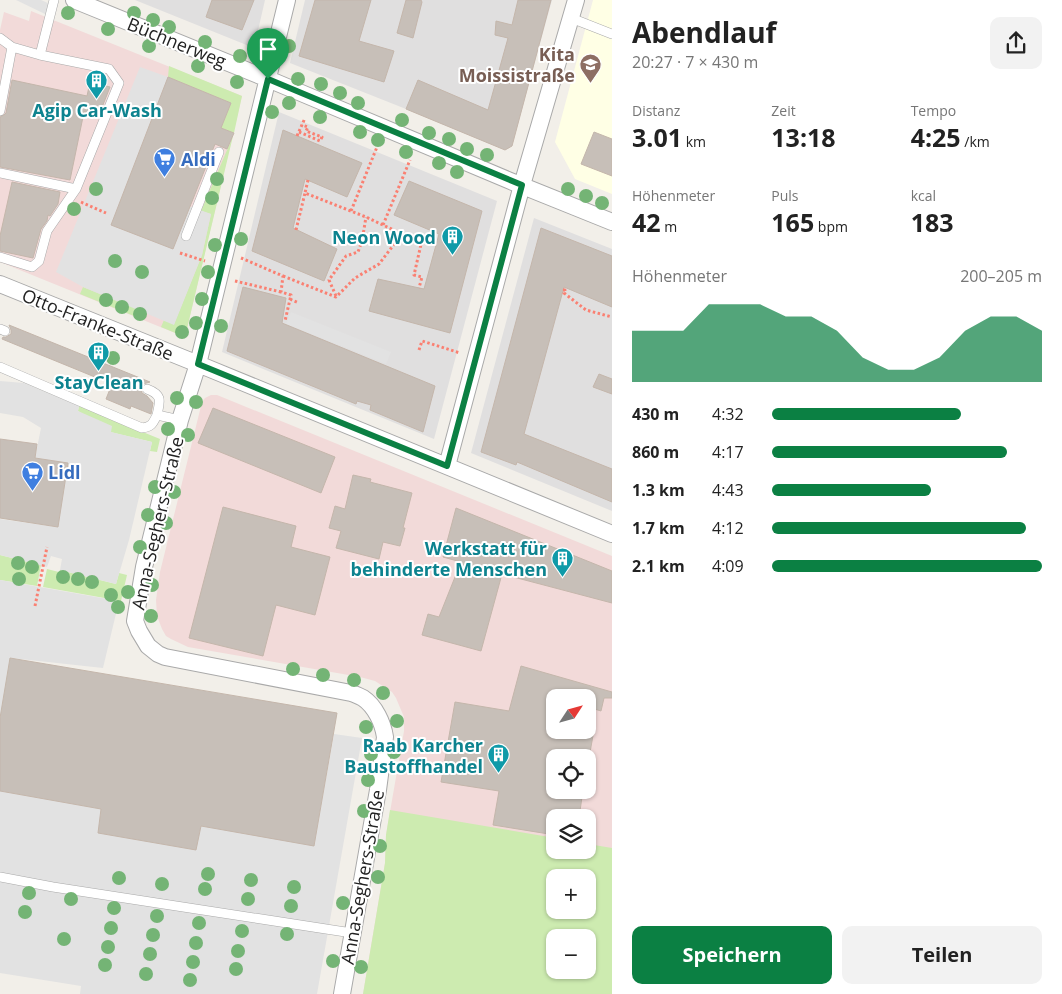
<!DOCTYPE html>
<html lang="de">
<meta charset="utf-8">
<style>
body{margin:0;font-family:"Open Sans",sans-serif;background:#f2f2f2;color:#222;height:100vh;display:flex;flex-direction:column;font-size:19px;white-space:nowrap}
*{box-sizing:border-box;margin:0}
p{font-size:16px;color:#767676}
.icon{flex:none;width:28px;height:28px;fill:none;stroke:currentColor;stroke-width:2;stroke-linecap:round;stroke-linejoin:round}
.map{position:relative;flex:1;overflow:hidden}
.drawer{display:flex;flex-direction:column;background:#fff;width:450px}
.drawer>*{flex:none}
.needle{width:32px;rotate:54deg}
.buttons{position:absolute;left:546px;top:689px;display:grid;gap:10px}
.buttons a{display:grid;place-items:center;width:50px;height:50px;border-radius:10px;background:#fff;box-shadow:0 1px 4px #0004;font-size:25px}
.pin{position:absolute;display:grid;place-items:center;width:42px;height:42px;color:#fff;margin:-51px -21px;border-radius:50% 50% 50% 0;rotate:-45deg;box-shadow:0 0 5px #0007}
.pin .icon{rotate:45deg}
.round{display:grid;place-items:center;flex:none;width:52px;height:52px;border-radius:10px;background:#f2f2f2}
.summary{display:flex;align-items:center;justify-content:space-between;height:85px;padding:0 20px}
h1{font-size:28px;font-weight:700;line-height:38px}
.figures{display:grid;grid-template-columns:repeat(3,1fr);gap:8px;height:85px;padding:5px 20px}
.figures div{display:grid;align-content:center}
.figures b{font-size:25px;font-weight:700}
.figures small{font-size:14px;font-weight:400}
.figures p{font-size:14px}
.chart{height:140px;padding:10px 20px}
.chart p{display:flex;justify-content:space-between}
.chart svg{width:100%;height:90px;margin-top:5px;fill:#0b8043;opacity:.7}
.action{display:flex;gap:10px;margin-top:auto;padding:10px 20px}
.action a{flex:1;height:58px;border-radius:10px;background:#0b8043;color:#fff;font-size:20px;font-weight:700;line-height:58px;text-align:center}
.action a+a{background:#f2f2f2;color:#222}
ul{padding:0 20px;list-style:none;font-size:16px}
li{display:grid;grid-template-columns:80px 60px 1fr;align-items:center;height:38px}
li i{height:12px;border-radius:6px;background:#0b8043}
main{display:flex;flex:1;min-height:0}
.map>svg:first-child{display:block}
.residential{fill:#e0dfdf}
.commercial{fill:#f2dad9;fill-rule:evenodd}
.education{fill:#ffffe5}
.grass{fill:#cdebb0;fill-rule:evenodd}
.parking{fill:#e2e2e2}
.building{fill:#c7bfb8;stroke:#c4b6ab}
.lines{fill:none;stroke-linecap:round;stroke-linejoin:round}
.lane-casing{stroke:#a9a9a9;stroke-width:10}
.street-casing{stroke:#a9a9a9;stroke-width:18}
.path{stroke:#fa8072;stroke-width:3;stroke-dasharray:2.5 2.5;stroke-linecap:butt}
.lane{stroke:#fff;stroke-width:9}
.street{stroke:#fff;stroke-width:16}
.tree{fill:#74b475}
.route-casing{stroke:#fff;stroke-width:10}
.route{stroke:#0b8043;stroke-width:6}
.labels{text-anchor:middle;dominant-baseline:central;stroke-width:4;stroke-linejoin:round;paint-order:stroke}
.street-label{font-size:18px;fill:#222;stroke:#fff}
.education-label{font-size:18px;font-weight:bold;fill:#785e54;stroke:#fff;text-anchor:end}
.culture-label{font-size:18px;font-weight:bold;fill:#0d838f;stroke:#fff;text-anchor:end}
.shop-label{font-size:18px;font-weight:bold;fill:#366cbe;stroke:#fff;text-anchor:start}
</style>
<main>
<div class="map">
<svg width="612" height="994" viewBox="0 0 612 994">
<rect width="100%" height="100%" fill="#f2efe9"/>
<path class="residential" d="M135,0H265L254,48Z
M305,0H552L512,146L505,150L406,109L290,63Z
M279,112L497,201L434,439L222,352Z
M534,218L612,249V511L471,453Z"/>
<path class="commercial" d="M31,11L242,96L185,337L0,262V30L4,12L29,21Z
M211,395H217L612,556V994H363L385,863L386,835L404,731V717L396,698L392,692L375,681L360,677L188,647L171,639L166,636L162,629L157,616L156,600L160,572L202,402L205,398ZM555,698H588V730H555ZM555,758H588V790H555ZM555,818H588V850H555ZM555,878H588V910H555ZM555,938H588V970H555Z"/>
<path class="education" d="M593,0H612V194L575,179L555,142Z"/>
<path class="grass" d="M169,66L242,96L234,133L221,128L231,103L168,77Z
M233,136L185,337L161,327L164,320L174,324L202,255L211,214L201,211Z
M83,287L147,313L144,320L80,294Z
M79,406L160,439L157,452L150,451L152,442L110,432L78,411Z
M0,555L41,565L37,586L0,580Z
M47,569L59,572L60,570L116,584L119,573L127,575L121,601L43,587Z
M390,810L555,838V850H588V844L612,848V994H363L385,863L386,835ZM555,878H588V910H555ZM555,938H588V970H555Z"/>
<path class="parking" d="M16,0H41L50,4L45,14Z
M140,67L168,77L111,225L173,249L189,206L211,214L202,255L174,325L83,287L56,272Z
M291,312L391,352L386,364L286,324Z
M0,381L24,383L79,406L78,411L112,426L111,432L152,442L129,540L116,584L60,570L62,559L51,556L47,567L0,555V519L57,527L68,463L35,458L41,428L23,417L0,413Z
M0,580L119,601L103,668L11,658L0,718Z
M334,734L362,738L317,994H80L81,986L0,973V791L101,809L98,833L196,850L201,826L314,845Z"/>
<path class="building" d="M212,0H254L242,30L206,17Z
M315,0H371L359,41L394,51L384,82L299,56Z
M406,0H421L422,2L413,38L397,33Z
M518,0H551L512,146L505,150L406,109L418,80L488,110L508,38L495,35L496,21L512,25Z
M168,77L231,103L221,128L234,133L227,149L215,144L173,249L111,225Z
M12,80L87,96L90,82L110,87L99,115L84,112L70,180L0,167V117L4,115L6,113Z
M283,130L362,163L347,197L305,179L293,228L337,249L324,281L252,251Z
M594,132L612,139V176L581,164Z
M409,181L482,211L450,333L369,311L378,279L424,289L439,234L394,215Z
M12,182L60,192L58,204L50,216L48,215L47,221L41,229L33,258L0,251V236Z
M541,228L612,256V307L564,287L524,434L612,469V502L517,462L516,465L481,452Z
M243,287L286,298L282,323L435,386L423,432L370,410L371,405L357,401L356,404L227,351Z
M9,325L150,382L143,384L141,389L142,393L147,396L153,403L151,414L131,406L130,409L106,399L112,384L2,339L3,337H6L11,334V330Z
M599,374L612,379V394L593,387Z
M213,408L335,457L321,493L198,443Z
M0,439L37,444L35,458L68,463L58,527L0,518Z
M353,475L371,479L370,482L412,493L403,528H405L400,546L383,542L379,559L336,548L341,531L329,528L335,506L345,509Z
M223,507L296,526L291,547L330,557L315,615L276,605L263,656L189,638Z
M456,508L612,571V603L502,574L481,651L422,635L428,614L439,617L461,562L443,557Z
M10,658L337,713L314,846L201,826L196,850L98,833L101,809L0,791V718Z
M521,666L612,692V698H604L601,711L588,707V698H555V730H594L589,758H555V790H583L579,818H555V835L493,825L499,791L441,782L455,702L509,711Z"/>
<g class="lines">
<defs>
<path id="lane" d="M571,18L612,34
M0,38L12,47L40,55L109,69L119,83L76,189L47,231L39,261L32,267L0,257
M40,55L54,0
M0,111L12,47
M0,173L76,189
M186,236L219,152
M0,329L5,331
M0,367L142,428C152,427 153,423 157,415L180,420
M147,389C163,395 160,401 157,415
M0,877L53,887L352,933"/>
<path id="street" d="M74,0L268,79L508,180L612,222
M287,0L198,364L180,420L144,567L135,621L139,631L148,646L158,654L165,657L351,693C355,694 359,696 363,698C375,706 383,723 385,737L378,790L342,994
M0,284L198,364L612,534
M447,466L522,185L576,0"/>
</defs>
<use href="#lane" class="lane-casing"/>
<use href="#street" class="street-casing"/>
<path class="path" d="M299,132L320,141L322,137L306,131L308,127L302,125
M297,136L305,118
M308,180L305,193L366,217L402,234L422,240L414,275L422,277L419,288
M81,202L106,213
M351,211L377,147
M383,225L410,160
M296,230L305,193
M422,240L423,236L431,238L434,232
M180,253L205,261
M241,258L283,276L281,292L291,295L285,321
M283,276L336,297L355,278L379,264L402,234
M235,281L281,292
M563,290H565L564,293L586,310L612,317
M336,296L329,280L346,256L358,252L362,241L366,217
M290,299L299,303
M419,350L422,341L460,353
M35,606L47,547"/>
<use href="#lane" class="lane"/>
<use href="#street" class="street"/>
</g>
<g class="tree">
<circle cx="68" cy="13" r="7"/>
<circle cx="134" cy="13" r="7"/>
<circle cx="153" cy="20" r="7"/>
<circle cx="169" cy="27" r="7"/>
<circle cx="108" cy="29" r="7"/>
<circle cx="205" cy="42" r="7"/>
<circle cx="149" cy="46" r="7"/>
<circle cx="289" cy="46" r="7"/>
<circle cx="240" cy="56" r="7"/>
<circle cx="198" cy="66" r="7"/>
<circle cx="298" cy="79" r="7"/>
<circle cx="237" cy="82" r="7"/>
<circle cx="321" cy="84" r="7"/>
<circle cx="340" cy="93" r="7"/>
<circle cx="289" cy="103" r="7"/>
<circle cx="358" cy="103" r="7"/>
<circle cx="272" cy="112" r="7"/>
<circle cx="320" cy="117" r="7"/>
<circle cx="402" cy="120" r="7"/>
<circle cx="360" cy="132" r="7"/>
<circle cx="429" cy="133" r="7"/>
<circle cx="449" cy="139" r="7"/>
<circle cx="378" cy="140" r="7"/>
<circle cx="467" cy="149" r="7"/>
<circle cx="406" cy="152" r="7"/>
<circle cx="487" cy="155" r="7"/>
<circle cx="439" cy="163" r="7"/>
<circle cx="457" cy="172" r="7"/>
<circle cx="217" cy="179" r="7"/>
<circle cx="96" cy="189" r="7"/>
<circle cx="568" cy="189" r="7"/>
<circle cx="586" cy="196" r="7"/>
<circle cx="212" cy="198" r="7"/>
<circle cx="602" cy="203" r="7"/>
<circle cx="74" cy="209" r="7"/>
<circle cx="241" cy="239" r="7"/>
<circle cx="215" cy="245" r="7"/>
<circle cx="115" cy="261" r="7"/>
<circle cx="142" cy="272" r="7"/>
<circle cx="208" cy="272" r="7"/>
<circle cx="202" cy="299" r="7"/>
<circle cx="106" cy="300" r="7"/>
<circle cx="122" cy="307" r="7"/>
<circle cx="140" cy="314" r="7"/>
<circle cx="196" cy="323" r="7"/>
<circle cx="221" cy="326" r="7"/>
<circle cx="182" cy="332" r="7"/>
<circle cx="113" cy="358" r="7"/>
<circle cx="177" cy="398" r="7"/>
<circle cx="196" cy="402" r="7"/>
<circle cx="168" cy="429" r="7"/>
<circle cx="188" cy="435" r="7"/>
<circle cx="155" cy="487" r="7"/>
<circle cx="174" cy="492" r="7"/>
<circle cx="148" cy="515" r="7"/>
<circle cx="166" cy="523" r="7"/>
<circle cx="140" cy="547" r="7"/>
<circle cx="18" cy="563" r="7"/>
<circle cx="32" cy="567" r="7"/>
<circle cx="63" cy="577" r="7"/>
<circle cx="19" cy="579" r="7"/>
<circle cx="78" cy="579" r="7"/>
<circle cx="92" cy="582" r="7"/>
<circle cx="152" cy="585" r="7"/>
<circle cx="128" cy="592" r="7"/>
<circle cx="111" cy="595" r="7"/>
<circle cx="118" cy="607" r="7"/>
<circle cx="151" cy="616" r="7"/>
<circle cx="293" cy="669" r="7"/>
<circle cx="323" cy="675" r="7"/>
<circle cx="354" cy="680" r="7"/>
<circle cx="383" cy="693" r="7"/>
<circle cx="397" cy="721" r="7"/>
<circle cx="366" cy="727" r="7"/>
<circle cx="394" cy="752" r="7"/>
<circle cx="371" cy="754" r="7"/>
<circle cx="368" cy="780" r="7"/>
<circle cx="364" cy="811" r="7"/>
<circle cx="380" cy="846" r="7"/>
<circle cx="208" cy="874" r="7"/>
<circle cx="378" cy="877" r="7"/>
<circle cx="119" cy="878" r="7"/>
<circle cx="251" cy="880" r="7"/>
<circle cx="162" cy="884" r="7"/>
<circle cx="294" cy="887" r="7"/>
<circle cx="205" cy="889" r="7"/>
<circle cx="29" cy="893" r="7"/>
<circle cx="71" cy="899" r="7"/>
<circle cx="248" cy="899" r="7"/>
<circle cx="343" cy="903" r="7"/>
<circle cx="291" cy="906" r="7"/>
<circle cx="114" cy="908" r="7"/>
<circle cx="25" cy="912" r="7"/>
<circle cx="157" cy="916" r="7"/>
<circle cx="199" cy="923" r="7"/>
<circle cx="111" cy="928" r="7"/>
<circle cx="242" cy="931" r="7"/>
<circle cx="287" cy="934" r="7"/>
<circle cx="153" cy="935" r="7"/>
<circle cx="64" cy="939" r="7"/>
<circle cx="196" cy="943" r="7"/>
<circle cx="108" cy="947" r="7"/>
<circle cx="238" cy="951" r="7"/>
<circle cx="150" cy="954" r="7"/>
<circle cx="333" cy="961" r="7"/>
<circle cx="193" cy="962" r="7"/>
<circle cx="105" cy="965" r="7"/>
<circle cx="361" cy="967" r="7"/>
<circle cx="236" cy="969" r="7"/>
<circle cx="146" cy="974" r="7"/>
<circle cx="190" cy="980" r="7"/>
</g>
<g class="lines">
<defs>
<path id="route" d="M268,79L522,185L447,466L198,364Z"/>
</defs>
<use href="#route" class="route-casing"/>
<use href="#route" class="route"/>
</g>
<defs>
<symbol id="school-pin" viewBox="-11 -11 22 30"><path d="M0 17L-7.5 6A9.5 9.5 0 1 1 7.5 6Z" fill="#8d6e63" stroke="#fff"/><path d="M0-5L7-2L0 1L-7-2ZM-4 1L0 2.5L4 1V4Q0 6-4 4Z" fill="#fff"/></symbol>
<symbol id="building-pin" viewBox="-11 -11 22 30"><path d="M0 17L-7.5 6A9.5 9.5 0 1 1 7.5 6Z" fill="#0f9aa8" stroke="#fff"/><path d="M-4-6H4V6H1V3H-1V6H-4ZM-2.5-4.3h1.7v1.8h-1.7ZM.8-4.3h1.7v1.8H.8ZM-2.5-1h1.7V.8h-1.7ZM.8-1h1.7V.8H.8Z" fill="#fff"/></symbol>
<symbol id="supermarket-pin" viewBox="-11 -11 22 30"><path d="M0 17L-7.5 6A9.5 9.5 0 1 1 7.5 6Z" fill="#3f7fe0" stroke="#fff"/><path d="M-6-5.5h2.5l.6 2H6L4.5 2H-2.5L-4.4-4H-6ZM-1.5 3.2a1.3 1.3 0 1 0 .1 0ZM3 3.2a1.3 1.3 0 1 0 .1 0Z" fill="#fff"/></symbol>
</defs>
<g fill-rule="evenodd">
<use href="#school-pin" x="578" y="52" width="25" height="34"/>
<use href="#building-pin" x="84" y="68" width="25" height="34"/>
<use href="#supermarket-pin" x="152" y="146" width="25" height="34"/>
<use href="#building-pin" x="440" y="224" width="25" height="34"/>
<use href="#building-pin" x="86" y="340" width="25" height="34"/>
<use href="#supermarket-pin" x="20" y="460" width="25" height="34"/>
<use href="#building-pin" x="550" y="546" width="25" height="34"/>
<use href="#building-pin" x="486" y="742" width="25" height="34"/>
</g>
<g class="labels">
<g class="street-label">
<text transform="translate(177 42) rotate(22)">Büchnerweg</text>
<text transform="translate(98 324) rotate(22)">Otto-Franke-Straße</text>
<text transform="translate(157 523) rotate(-77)">Anna-Seghers-Straße</text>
<text transform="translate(362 877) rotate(-80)">Anna-Seghers-Straße</text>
</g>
<g class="education-label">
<text x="575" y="54">Kita<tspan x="575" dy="21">Moissistraße</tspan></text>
</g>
<g class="culture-label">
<text x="97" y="110" text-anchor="middle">Agip Car-Wash</text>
<text x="436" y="237">Neon Wood</text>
<text x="99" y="382" text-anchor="middle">StayClean</text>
<text x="547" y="548">Werkstatt für<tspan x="547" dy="21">behinderte Menschen</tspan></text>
<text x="483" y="745">Raab Karcher<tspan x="483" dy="21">Baustoffhandel</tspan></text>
</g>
<g class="shop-label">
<text x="181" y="159">Aldi</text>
<text x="48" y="472">Lidl</text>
</g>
</g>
</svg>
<div class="buttons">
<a><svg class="needle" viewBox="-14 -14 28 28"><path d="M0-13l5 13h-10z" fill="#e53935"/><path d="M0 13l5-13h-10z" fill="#767676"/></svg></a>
<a><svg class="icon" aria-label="locate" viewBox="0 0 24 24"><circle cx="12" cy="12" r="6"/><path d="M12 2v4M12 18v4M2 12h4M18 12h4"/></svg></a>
<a><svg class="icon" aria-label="layers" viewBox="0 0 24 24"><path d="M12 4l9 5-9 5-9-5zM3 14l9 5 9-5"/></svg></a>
<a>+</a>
<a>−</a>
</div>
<div class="pin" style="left:268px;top:79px;background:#1e9e55"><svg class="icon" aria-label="arrive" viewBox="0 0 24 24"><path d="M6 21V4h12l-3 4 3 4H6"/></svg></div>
</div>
<section class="drawer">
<div class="summary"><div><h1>Abendlauf</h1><p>20:27 · 7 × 430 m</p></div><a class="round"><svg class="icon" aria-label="share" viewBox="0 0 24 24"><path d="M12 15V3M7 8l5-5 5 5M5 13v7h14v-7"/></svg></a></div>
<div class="figures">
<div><p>Distanz</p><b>3.01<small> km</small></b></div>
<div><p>Zeit</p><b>13:18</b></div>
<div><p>Tempo</p><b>4:25<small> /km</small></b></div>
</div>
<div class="figures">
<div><p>Höhenmeter</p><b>42<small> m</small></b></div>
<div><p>Puls</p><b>165<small> bpm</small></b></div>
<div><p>kcal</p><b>183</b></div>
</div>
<div class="chart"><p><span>Höhenmeter</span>200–205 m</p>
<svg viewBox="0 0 160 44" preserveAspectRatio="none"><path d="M0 44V19L10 19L20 19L30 6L40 6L50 6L60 12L70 12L80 19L90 32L100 38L110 38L120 32L130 19L140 12L150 12L160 19V44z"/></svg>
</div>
<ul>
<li><b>430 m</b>4:32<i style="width:70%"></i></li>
<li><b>860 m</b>4:17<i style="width:87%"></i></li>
<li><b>1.3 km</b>4:43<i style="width:59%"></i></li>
<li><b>1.7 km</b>4:12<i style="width:94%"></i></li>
<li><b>2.1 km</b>4:09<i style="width:100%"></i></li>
</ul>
<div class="action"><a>Speichern</a><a>Teilen</a></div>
</section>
</main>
